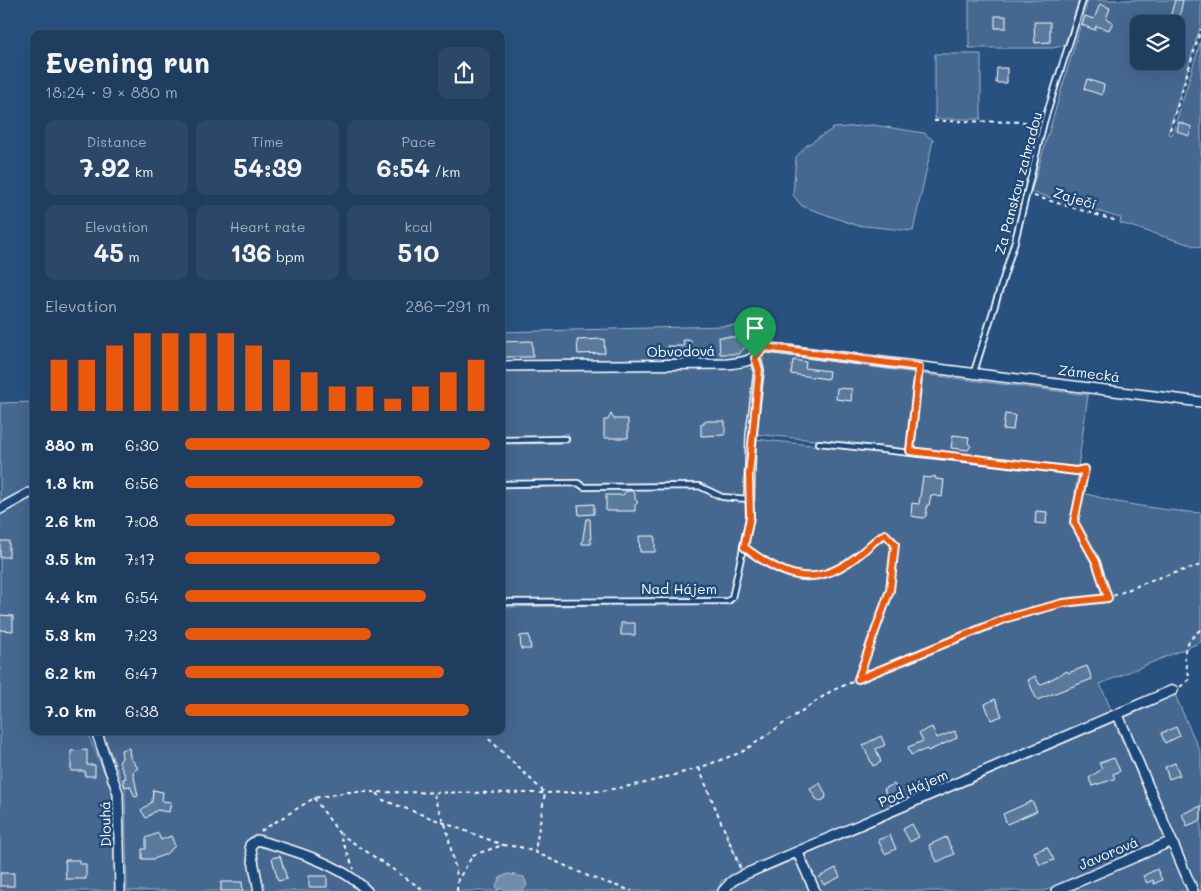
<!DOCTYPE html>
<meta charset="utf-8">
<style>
body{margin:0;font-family:Mali,sans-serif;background:#2b4868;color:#f1f3f6;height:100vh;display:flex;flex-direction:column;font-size:19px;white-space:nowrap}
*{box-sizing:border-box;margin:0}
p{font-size:16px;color:#a1aebd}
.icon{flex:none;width:28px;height:28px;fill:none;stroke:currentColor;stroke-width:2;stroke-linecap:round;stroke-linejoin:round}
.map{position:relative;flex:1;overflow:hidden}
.sheet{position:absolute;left:30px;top:30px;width:475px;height:705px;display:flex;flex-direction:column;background:#1e3d5f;border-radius:10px;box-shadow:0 5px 20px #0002,0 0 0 1px #3c5674}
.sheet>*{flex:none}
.tools{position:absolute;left:1130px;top:15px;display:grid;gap:10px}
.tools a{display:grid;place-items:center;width:55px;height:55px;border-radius:10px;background:#1e3d5f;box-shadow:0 5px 20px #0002,0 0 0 1px #3c5674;font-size:25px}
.pin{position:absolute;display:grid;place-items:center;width:42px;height:42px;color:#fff;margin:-51px -21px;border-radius:50% 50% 50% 0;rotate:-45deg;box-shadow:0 0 5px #0007}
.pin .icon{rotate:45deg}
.round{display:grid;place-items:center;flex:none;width:52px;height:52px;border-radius:10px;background:#2b4868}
.overview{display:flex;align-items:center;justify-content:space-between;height:85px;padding:0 15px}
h1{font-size:28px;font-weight:800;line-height:38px}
.stats{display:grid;grid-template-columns:repeat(3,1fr);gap:8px;height:85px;padding:5px 15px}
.stats div{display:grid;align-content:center;border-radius:10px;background:#2b4868;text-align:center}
.stats b{font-size:25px;font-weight:800}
.stats small{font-size:14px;font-weight:400}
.stats p{font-size:14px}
.chart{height:140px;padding:10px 15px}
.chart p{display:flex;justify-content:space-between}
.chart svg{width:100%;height:90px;margin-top:5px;stroke:#ea580c;stroke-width:6}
ul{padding:0 15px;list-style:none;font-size:16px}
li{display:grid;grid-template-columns:80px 60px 1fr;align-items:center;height:38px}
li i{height:12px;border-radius:6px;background:#ea580c}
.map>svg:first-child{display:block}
.green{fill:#446890;stroke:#a2b4c8;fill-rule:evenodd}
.water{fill:#718dab;stroke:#aabbcd}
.building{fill:#5a7a9d;stroke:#fff}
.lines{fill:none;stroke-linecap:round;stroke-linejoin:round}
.service-casing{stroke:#fff;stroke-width:8}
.minor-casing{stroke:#fff;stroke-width:12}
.path{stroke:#fff;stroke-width:2;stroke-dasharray:4 4;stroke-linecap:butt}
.service{stroke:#1f4a7a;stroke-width:4.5}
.minor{stroke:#1f4a7a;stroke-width:9}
.route-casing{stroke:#fff;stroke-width:10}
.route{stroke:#ea580c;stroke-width:6}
.labels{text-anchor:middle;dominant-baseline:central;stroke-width:5;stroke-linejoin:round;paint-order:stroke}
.street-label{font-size:14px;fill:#fff;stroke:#1f4a7a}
</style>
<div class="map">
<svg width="1201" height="891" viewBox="0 0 1201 891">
<rect width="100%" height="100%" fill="#28517f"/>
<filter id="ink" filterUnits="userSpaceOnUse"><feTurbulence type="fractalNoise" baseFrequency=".02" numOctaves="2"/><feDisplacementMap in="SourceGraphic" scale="10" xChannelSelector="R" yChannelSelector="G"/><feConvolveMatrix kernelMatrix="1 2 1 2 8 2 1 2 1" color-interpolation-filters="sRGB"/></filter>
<g filter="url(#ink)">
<path class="green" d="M969,0H1079L1065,45L1053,48H969Z
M1088,0H1201V24L1168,134L1172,135L1201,40V248L1120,223L1121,218L1031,192ZM1139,24H1176V61H1139Z
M935,54H981V119H935Z
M873,125L924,133L933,140L913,231L855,225L802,206L793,195L796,157L807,145L834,128Z
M759,325V345L741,359L501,363V332Z
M764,352L915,373L907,449L754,434Z
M747,366L756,375L747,478V518L730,598L501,599V488L574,486L573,480L501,481V444L569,443L568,433L552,438H501V370Z
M922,374L1088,395L1078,468L914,450Z
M34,402V485L0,502V403Z
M754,439L1078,473L1075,493C1090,493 1102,499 1117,502C1145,507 1172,511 1201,513V642L1100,684L1112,712L743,871L726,832L741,872L721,881L719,891H522L527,885L517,875L508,874L500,878L497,889L499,891H370L359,886L360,891H127L125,789L102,731H501V607L732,603L753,518L750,485Z
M34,497V731H89V737L113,792L115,891H0V515Z
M1175,695L1201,754V891H1198L1124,718Z
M1114,722L1166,839L1044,891H816L801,856Z
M1169,847L1188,891H1068Z
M793,860L800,863L811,891H727L730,886Z"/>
<path class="water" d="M508,874L524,877L527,885L522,891L497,889L496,885L500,878Z"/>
<path class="building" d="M1175,0H1183L1178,24H1168Z
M1100,4L1110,8L1106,19L1113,22L1109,30L1096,26L1095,30L1082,25L1085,16L1094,19Z
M995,16H1006V28H995Z
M1034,22H1050V42L1035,43Z
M997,68H1007V83H996Z
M1087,79L1104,85L1102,95L1084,89Z
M1179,122L1192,127L1189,136L1177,131Z
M719,337H742L749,344L738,354H720Z
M604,339L605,353L578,354L577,340Z
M683,340H691L692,356H667V346H684Z
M532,341L533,357H501V342Z
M793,360L806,362L805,368L829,371L828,379L791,374Z
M837,388L852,389L851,401L836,399Z
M611,414L614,419H628V438H604V420H608Z
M1005,414L1015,415L1013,430L1003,429Z
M704,421H725V435L701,436V424H704Z
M953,435L969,437L968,443L971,446L968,450L951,448Z
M935,476L936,479L944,480L942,497L931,495L929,505H927L926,516L923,518L911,516L912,503L919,504L923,477L930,478Z
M626,491H632L635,494V499L638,502L635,505V511H606V495H623Z
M594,504V514L579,515L578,505Z
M1036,511L1047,512L1046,524L1035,523Z
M586,519H590L591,544H582Z
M639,536H655V552H640Z
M0,541H9V557H0Z
M0,615L13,616V631L0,630Z
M621,623H635V635H621Z
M529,635L531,649H521L520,636Z
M1087,666L1092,679L1037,700L1028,680L1035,676L1040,685L1067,671L1068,673Z
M995,699L1002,716L991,720L985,704Z
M932,727L937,738L955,731L957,738L928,751L927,749L911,755L908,747L923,741L919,733Z
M1176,727L1180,736L1165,743L1161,733Z
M881,736L885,745L876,749L881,762L873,766L863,745Z
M129,748L130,757L138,768L133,772L138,796L135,797L130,786L125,787L123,779L126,778L119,762L122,758L121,750Z
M87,750V765H95V776H85V771H71V751Z
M1114,758L1120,771L1113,774L1115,779L1092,786L1089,778L1102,769L1099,763Z
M1175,763L1180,775L1169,779L1165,767Z
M820,783L826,795L825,799L820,801L816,799L810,789Z
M894,784L902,800L891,805L884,789Z
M153,790L163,792L162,801L171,802L169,812L157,810L146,818L141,810L152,802Z
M1032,801L1037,811L1007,824L1003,814Z
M1201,806V820L1187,826L1182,814Z
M912,824L919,837L910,842L903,829Z
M158,833L161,840L171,836L175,846L166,854L154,859H142V849H146V838Z
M890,835L896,849L885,854L878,840Z
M946,837L954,854L937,862L929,845Z
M1047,847L1054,860L1040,865L1034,852Z
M280,856L287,879L278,881L272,858Z
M65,860H79V864H86V879H66Z
M836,868L840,877L824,885L819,877Z
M1157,869L1162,880L1154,884L1153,880L1147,883L1143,876Z
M0,873H14V886H0Z
M309,876H327V887H309Z
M221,882H242L243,891H221Z"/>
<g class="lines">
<defs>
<path id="service" d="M974,372L1015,241L1044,122L1083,0
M501,440L566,439
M819,443L1076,471
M910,451L919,367
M501,484L578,483L584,487L699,486L722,497L749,499L750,517L732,598L728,601L501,602"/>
<path id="minor" d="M501,366L727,364C745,362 752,362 763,347L1201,402
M749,499L751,435L759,370L755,358
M0,509L29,493H34
M1118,715L1193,891
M96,731L118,793L120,891
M798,853L815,891
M259,891L250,845L257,840C293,850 341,864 367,891
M723,891L732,881L743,875L1173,690
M1056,891L1172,841"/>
</defs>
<use href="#service" class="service-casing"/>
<use href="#minor" class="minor-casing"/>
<path class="path" d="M934,121L1037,122
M1170,130L1201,29
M1034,196L1117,221
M1082,470L1085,469L1074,522L1096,563L1108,598
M750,551C790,581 821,587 861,553C870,546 875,539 885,534L895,544L890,590L858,679
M1180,687L1190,679C1183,652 1180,648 1201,629
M488,731L489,739L545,793L535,851
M699,768L740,868
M377,793L383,800L503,845
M434,794L437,806L445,823L458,880
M314,798L339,833L354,869
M261,831L314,798L348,792L545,793L602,791L645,783L699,768L742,752L831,691L979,629L1007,617L1063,603L1108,598L1154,579L1201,565
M339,833L425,891
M457,891L458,880L473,855L503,845L520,847L535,852L590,877L632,891"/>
<use href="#service" class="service"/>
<use href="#minor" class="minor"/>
</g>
</g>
<g class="lines" filter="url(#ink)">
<defs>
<path id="route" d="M764,347L919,367L910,451L1076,471L1085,469L1074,522L1096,562L1108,598L1063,603L1007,618L858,679L890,590L895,544L885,534C875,539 870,546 861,553C817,590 786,579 744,547L750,517L749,475L759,370L755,358Z"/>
</defs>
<use href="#route" class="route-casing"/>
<use href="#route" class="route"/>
</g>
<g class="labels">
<g class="street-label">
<text transform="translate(1018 183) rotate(-75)">Za Panskou zahradou</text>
<text transform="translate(1075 198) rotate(17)">Zaječí</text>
<text transform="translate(681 351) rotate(-1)">Obvodová</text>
<text transform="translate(1089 373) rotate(7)">Zámecká</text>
<text x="679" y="588">Nad Hájem</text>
<text transform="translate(913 788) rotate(-23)">Pod Hájem</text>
<text transform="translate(105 824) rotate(-91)">Dlouhá</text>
<text transform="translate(1108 853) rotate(-23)">Javorová</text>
</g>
</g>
</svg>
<div class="tools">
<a><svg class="icon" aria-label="layers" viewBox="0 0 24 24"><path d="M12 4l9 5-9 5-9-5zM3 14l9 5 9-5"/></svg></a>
</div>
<div class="pin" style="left:755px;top:358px;background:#1e9e55"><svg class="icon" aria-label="arrive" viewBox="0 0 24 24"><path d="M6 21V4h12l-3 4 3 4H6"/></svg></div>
<section class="sheet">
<div class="overview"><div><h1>Evening run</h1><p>18:24 · 9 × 880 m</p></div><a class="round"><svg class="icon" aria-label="share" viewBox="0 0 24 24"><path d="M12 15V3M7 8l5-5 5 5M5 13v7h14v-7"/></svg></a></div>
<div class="stats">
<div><p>Distance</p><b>7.92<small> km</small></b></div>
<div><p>Time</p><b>54:39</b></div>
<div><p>Pace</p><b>6:54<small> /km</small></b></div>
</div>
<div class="stats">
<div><p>Elevation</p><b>45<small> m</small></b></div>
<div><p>Heart rate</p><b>136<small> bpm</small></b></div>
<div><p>kcal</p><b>510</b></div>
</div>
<div class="chart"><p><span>Elevation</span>286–291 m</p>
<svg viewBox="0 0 160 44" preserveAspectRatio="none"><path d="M5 44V19M15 44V19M25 44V12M35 44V6M45 44V6M55 44V6M65 44V6M75 44V12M85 44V19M95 44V25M105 44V32M115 44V32M125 44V38M135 44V32M145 44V25M155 44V19"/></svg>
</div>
<ul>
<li><b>880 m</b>6:30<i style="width:100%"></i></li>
<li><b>1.8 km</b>6:56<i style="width:78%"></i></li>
<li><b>2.6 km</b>7:08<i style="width:69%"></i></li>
<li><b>3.5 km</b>7:17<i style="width:64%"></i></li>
<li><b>4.4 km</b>6:54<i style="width:79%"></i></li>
<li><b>5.3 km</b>7:23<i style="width:61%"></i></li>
<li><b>6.2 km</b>6:47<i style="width:85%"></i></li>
<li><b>7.0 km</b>6:38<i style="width:93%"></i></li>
</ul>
</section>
</div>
